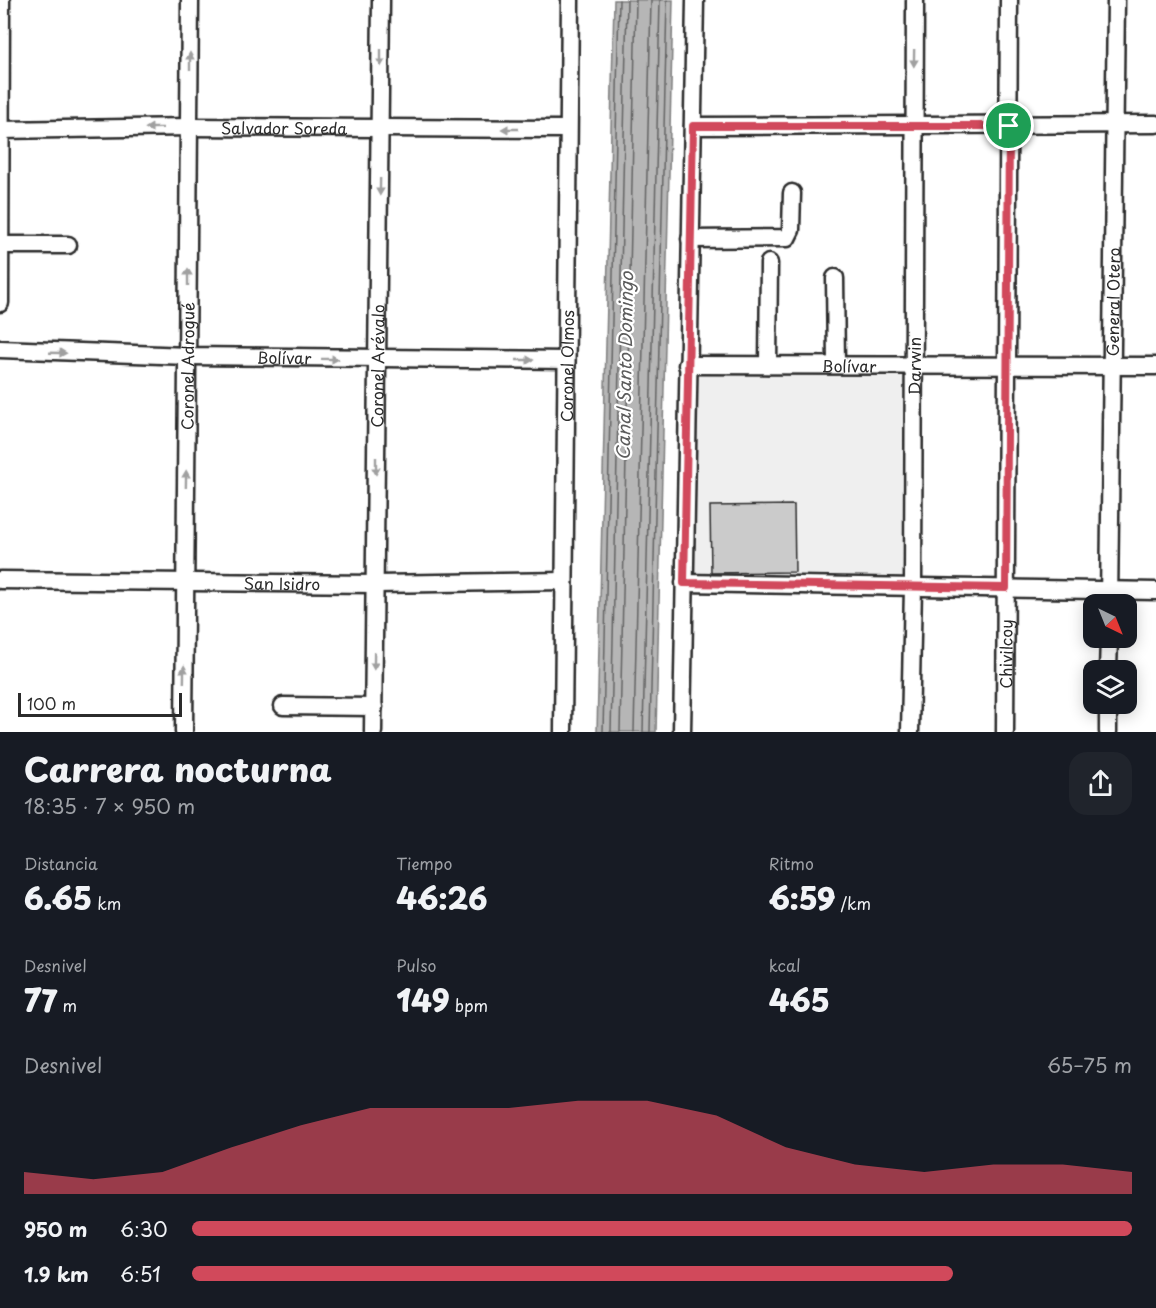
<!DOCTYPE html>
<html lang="es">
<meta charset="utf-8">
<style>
body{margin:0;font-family:"Playpen Sans",sans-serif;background:#20242c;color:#f1f3f6;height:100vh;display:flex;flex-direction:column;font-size:22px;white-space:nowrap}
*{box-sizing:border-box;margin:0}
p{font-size:20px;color:#9ea1a6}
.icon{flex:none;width:33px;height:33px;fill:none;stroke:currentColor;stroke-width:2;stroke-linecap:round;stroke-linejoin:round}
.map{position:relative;height:732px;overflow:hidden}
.side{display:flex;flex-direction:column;background:#171b24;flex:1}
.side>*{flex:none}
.needle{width:39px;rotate:137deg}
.fabs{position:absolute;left:1083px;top:594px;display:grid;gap:12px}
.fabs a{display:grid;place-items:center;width:54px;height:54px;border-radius:12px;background:#171b24;box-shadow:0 3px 15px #0003;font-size:30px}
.scale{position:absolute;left:18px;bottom:15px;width:164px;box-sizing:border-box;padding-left:6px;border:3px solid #2b2b2b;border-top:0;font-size:16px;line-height:21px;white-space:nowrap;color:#2b2b2b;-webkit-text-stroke:4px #fff;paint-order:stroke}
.pin{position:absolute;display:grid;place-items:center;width:51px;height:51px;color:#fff;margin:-26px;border:3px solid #fff;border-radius:50%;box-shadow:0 2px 6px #0007}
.round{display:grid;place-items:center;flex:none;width:63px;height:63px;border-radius:18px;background:#20242c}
.overview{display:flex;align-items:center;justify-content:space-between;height:102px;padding:0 24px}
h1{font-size:33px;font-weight:800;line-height:45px}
.figures{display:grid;grid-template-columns:repeat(3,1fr);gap:9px;height:102px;padding:6px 24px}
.figures div{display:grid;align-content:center}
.figures b{font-size:30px;font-weight:800}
.figures small{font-size:16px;font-weight:400}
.figures p{font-size:16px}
.chart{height:168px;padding:12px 24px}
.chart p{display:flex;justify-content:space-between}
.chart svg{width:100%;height:108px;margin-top:6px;fill:#d1495b;opacity:.7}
ul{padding:0 24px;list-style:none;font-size:20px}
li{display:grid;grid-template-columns:96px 72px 1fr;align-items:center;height:45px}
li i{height:15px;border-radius:8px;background:#d1495b}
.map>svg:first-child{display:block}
.built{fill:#efefef}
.water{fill:#b6b6b6;stroke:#7e7e7e;stroke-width:1.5}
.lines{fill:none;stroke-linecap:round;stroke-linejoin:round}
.shore{stroke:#636363;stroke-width:1.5}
.building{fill:#cbcbcb;stroke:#2b2b2b;stroke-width:1.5}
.minor-casing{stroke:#2b2b2b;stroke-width:21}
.minor{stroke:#fff;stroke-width:16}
.oneway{fill:#a0a0a0}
.route-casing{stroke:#fff;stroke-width:12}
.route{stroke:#d1495b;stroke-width:8}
.labels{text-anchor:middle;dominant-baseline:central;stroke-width:4.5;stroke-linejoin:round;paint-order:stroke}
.street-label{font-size:16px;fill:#2b2b2b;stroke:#fff}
.water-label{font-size:18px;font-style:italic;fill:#5c5c5c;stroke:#fff}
</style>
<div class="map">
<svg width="1156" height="732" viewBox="0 0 1156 732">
<rect width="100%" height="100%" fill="#fff"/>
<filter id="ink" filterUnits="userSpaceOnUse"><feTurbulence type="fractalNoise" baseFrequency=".0167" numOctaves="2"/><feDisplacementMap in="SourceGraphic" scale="12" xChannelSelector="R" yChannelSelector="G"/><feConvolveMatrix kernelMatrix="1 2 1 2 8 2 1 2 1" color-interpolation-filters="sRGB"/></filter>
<g filter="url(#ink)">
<path class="built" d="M903,372L902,576H692V373Z"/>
<path class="water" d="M614,0H673L656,732H597Z"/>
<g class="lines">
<path class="shore" d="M603,732L619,0
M611,732L627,0
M620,732L636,0
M634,732L651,0
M643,732L660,0
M650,732L667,0"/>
</g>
<path class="building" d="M794,505L795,572L711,573L710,506Z"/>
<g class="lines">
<defs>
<g id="minor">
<path d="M693,126L1156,124"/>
<path id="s1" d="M0,130L190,127L568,129"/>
<path d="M690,239L787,238L791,230L792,193"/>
<path d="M1,245H68"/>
<path d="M835,278L836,364"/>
<path d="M0,303L1,0"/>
<path id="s2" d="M0,349L188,356L566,360"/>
<path id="s3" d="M687,365L1156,366"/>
<path d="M768,365L769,263"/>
<path id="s4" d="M0,580L376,584L564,581"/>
<path d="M684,583L1156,591"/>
<path id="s5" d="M1109,604L1116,0"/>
<path d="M1108,670L1109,638"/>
<path d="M283,706L374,707"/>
<path id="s6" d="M184,732L190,0"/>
<path id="s7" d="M373,732L381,0"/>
<path id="s8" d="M563,732L570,0"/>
<path d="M682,732L695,0"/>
<path id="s9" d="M910,732L913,587L915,0"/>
<path id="s10" d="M1005,732L1009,0"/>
<path d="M1108,732V704"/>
</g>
</defs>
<use href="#minor" class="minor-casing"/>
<use href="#minor" class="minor"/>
</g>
<defs><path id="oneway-solid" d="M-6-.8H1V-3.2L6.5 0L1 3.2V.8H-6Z" transform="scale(1.5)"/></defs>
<g class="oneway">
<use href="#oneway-solid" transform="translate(381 58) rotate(90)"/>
<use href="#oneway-solid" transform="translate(914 58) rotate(91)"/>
<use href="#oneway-solid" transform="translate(190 61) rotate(-90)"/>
<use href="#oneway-solid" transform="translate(154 128) rotate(179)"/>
<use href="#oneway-solid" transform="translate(510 129) rotate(-180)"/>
<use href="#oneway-solid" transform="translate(380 187) rotate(91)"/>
<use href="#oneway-solid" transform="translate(188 277) rotate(-90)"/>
<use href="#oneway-solid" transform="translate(58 353) rotate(2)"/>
<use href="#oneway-solid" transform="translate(330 359) rotate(1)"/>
<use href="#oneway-solid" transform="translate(525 360)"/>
<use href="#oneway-solid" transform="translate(376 466) rotate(90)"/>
<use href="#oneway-solid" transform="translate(186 479) rotate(-89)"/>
<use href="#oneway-solid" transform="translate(374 661) rotate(91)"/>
<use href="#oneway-solid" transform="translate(184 674) rotate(-89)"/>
</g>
</g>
<g class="lines" filter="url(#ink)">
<defs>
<path id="route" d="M693,126H1009L1006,588L684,583Z"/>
</defs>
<use href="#route" class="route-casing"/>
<use href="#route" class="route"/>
</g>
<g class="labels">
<g class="street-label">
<text stroke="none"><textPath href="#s1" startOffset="284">Salvador Soreda</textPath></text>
<text stroke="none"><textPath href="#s5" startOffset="302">General Otero</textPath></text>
<text stroke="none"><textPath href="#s2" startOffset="284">Bolívar</textPath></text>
<text stroke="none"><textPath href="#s3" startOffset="162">Bolívar</textPath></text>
<text stroke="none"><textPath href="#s6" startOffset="366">Coronel Adrogué</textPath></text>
<text stroke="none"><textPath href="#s7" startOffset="366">Coronel Arévalo</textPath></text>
<text stroke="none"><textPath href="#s8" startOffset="366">Coronel Olmos</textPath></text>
<text stroke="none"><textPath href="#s9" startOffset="366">Darwin</textPath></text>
<text stroke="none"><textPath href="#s4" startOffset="282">San Isidro</textPath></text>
<text stroke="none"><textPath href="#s10" startOffset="78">Chivilcoy</textPath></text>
</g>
<g class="water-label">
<text transform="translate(624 366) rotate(-89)">Canal Santo Domingo</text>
</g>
</g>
</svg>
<div class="fabs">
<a><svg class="needle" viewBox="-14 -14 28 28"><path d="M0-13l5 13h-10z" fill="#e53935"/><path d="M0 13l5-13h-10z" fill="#9ea1a6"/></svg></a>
<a><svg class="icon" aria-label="layers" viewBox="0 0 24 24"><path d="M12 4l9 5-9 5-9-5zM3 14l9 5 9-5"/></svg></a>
</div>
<div class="scale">100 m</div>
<div class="pin" style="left:1009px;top:126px;background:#1e9e55"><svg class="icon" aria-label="arrive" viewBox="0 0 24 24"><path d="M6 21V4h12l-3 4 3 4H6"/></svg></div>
</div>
<section class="side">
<div class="overview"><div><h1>Carrera nocturna</h1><p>18:35 · 7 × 950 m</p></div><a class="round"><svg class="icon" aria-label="share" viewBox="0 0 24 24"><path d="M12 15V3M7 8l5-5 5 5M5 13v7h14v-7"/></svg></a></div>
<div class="figures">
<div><p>Distancia</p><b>6.65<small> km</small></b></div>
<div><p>Tiempo</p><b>46:26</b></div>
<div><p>Ritmo</p><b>6:59<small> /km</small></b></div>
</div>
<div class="figures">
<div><p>Desnivel</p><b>77<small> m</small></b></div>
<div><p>Pulso</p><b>149<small> bpm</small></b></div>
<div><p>kcal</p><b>465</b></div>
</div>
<div class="chart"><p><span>Desnivel</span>65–75 m</p>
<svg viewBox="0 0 160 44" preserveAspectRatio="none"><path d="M0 44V35L10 38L20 35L30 25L40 16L50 9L60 9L70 9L80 6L90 6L100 12L110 25L120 32L130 35L140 32L150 32L160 35V44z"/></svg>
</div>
<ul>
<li><b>950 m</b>6:30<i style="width:100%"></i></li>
<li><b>1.9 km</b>6:51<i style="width:81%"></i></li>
</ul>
</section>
